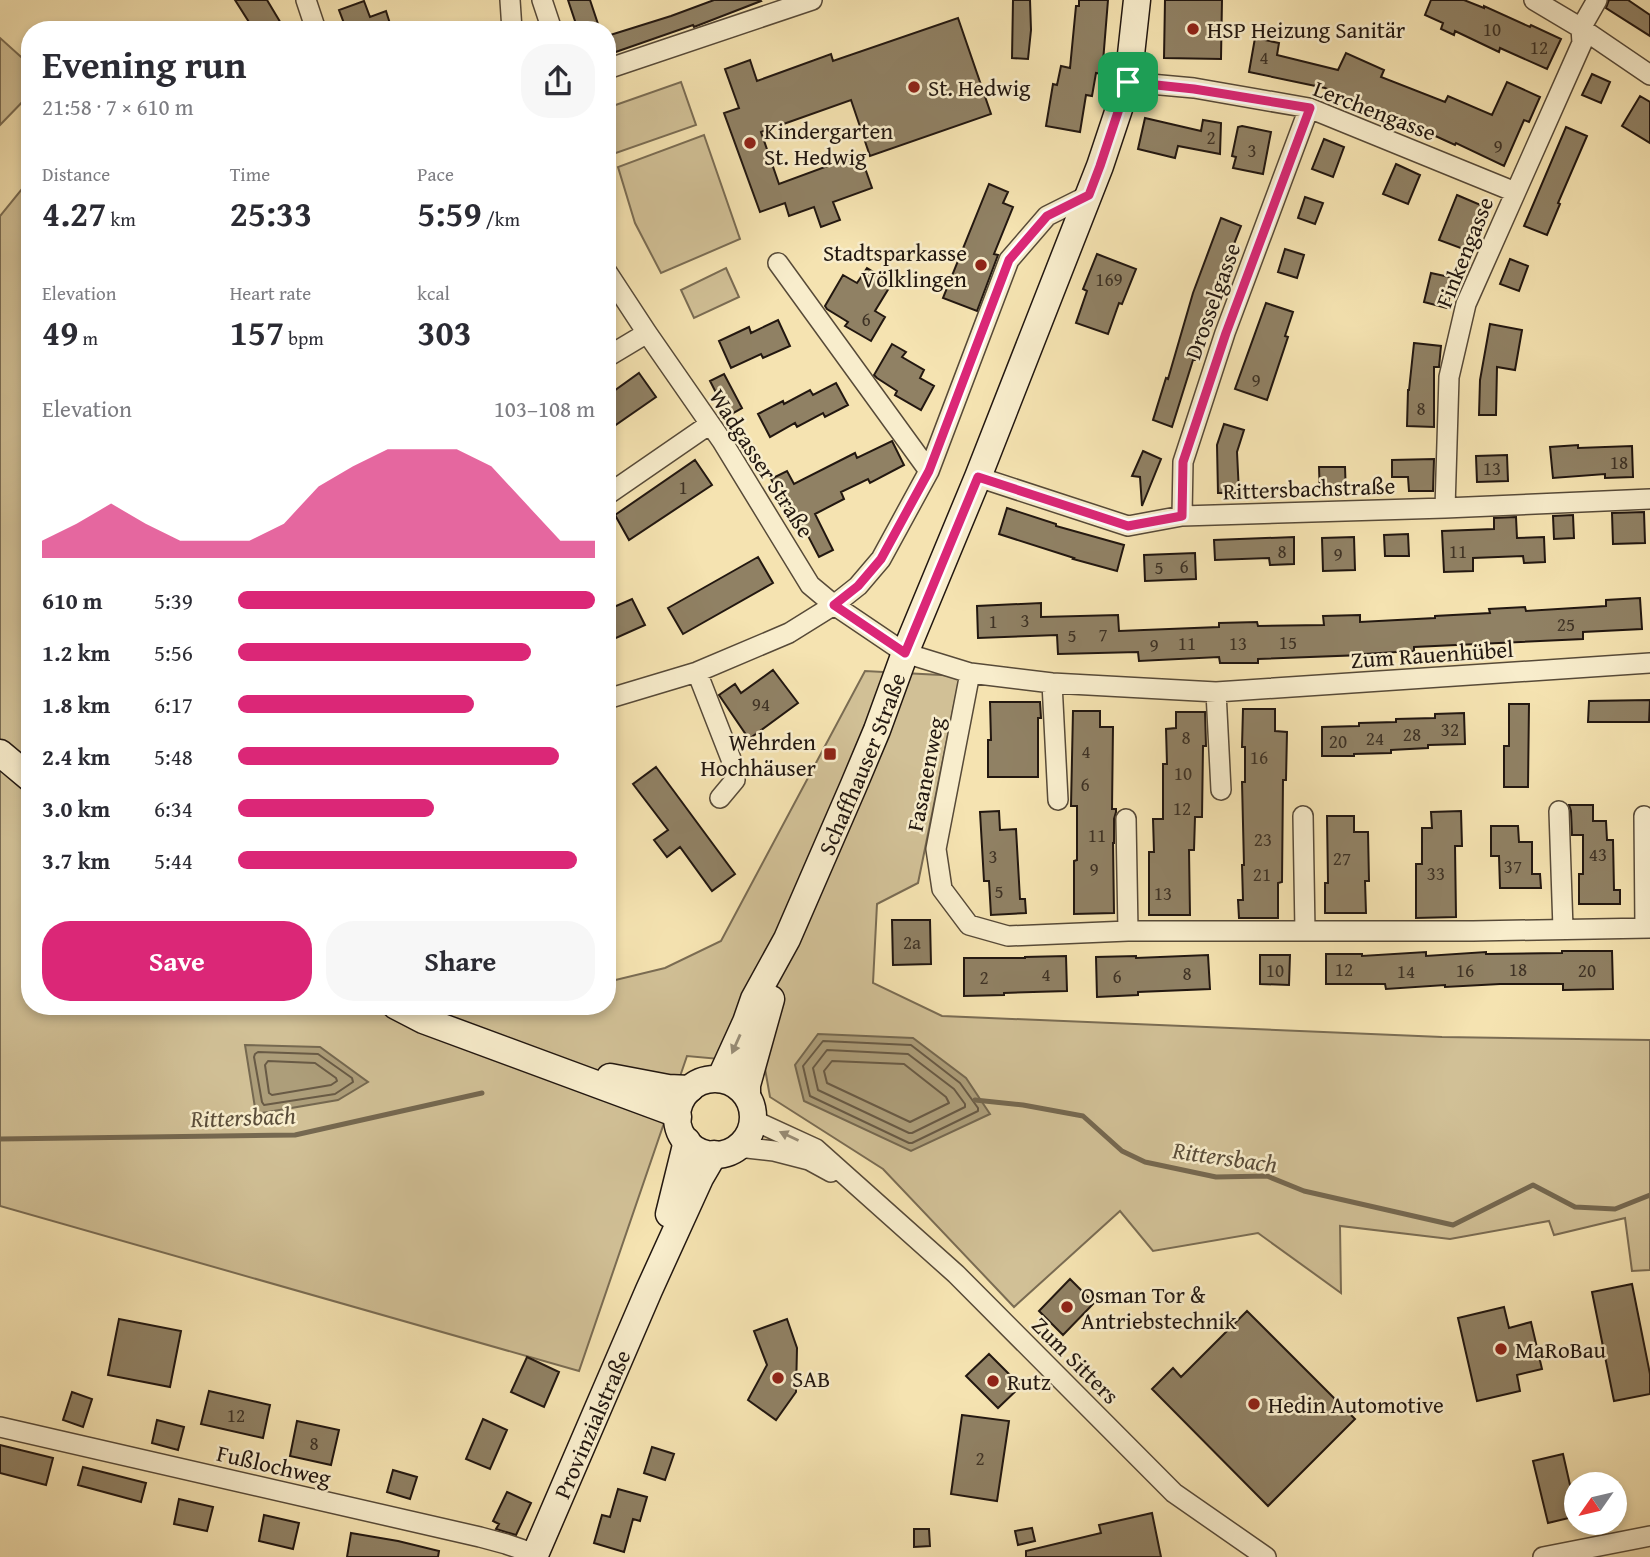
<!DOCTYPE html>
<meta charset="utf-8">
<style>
body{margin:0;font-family:"Gentium Book Plus",serif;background:#f7f7f7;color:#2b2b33;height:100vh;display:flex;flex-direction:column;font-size:26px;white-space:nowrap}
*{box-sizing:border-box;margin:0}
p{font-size:23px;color:#7c7c81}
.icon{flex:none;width:38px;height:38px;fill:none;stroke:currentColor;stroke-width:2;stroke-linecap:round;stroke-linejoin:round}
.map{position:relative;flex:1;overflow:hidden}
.details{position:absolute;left:21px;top:21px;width:595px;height:994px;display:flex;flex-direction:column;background:#fff;border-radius:28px;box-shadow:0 4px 10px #0003}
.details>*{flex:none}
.needle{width:46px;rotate:236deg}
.tools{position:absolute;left:1564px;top:1472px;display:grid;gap:14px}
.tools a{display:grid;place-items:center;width:63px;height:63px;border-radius:50%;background:#fff;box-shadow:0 4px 10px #0003;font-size:35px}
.pin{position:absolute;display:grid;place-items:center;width:60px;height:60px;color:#fff;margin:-30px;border-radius:14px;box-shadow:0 4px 10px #0006}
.round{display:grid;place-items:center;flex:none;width:74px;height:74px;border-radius:28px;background:#f7f7f7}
.overview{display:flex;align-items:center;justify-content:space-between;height:119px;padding:0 21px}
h1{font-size:38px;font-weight:700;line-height:52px}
.metrics{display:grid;grid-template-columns:repeat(3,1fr);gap:10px;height:119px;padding:7px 21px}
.metrics div{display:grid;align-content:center}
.metrics b{font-size:35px;font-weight:700}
.metrics small{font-size:19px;font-weight:400}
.metrics p{font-size:19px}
.chart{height:196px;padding:14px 21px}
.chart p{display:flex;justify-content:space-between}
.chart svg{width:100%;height:126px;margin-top:7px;fill:#db2777;opacity:.7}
.cta{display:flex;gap:14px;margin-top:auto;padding:14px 21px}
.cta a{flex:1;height:80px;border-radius:28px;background:#db2777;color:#fff;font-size:28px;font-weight:700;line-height:80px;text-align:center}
.cta a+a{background:#f7f7f7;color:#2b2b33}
ul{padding:0 21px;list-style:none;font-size:23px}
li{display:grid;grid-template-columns:112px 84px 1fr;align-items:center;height:52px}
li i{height:18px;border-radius:9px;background:#db2777}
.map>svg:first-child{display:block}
.green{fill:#d1c096;stroke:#7a6c53;stroke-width:2}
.water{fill:#ad9e7a;stroke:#756850;stroke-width:2}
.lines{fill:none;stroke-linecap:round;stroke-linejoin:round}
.shore{stroke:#685a45;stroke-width:2}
.stream{stroke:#756850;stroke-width:5}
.building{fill:#908164;stroke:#221710;stroke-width:2}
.street-casing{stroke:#574a38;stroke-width:22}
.secondary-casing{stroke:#221710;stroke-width:29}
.street{stroke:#f8edcc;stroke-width:19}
.secondary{stroke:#f8edcc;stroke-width:26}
.oneway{fill:#988d77}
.route-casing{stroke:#fff;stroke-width:14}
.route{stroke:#db2777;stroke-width:9}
.poi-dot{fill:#8f2418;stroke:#f8edcc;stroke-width:2.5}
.labels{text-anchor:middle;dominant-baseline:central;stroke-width:5;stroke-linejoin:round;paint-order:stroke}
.number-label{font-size:19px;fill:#3e3225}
.poi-label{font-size:23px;fill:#221710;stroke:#f8edcc;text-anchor:start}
.street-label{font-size:23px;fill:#221710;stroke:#f8edcc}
.water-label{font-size:24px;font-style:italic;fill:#5a4d3a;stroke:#f8edcc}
</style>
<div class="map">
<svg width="1650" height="1557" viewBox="0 0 1650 1557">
<rect width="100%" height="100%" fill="#f5e3b1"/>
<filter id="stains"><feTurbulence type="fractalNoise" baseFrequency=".00286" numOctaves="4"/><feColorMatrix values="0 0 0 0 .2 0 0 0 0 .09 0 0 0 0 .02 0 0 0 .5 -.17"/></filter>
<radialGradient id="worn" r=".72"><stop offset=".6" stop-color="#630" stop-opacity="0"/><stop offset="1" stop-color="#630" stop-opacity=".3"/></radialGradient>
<path class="green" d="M0,38L30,65V94L0,125Z
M681,82L696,125L613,154L607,138V108Z
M704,135L740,239L661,273L635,223L618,167Z
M30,179V1006H607V982L665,968L721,941L865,671L960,676L918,883L877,904L873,983L942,1016L1442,1037L1650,1040V1270L1632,1271L1625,1218L1554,1235L1549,1221L1450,1239L1340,1226L1341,1293L1258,1233L1153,1251L1120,1211L1014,1307L883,1169L770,1097L764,1063L687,1056L579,1371L0,1206V216Z
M726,268L739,297L694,318L681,290Z"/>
<path class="water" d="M818,1034L913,1038L966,1078L990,1114L911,1151L804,1101L795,1065Z
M245,1045L320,1047L368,1082L338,1100L256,1114Z"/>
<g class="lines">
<path class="shore" d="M823,1041L911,1045L960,1083L978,1108V1111L912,1143H909L810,1096L803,1066Z
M827,1050L908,1054L954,1089L965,1104V1107L912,1133H909L818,1090L813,1068Z
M258,1052L318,1054L352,1078L353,1082L335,1094L264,1105L262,1102L254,1057L255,1054Z
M268,1061L315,1063L336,1078L337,1081L331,1085L272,1095L269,1093L265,1065Z
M832,1061L904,1064L946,1097L949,1103L910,1122L827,1083L824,1071Z"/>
<path class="stream" d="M975,1100L1023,1105L1083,1116L1122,1151L1145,1162L1216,1177L1267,1176L1304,1191L1453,1225L1533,1185L1575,1207L1615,1209L1650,1195
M0,1139L295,1135L482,1093"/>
</g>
<path class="building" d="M235,0H267L285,30H254Z
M568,0H590L600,30H578Z
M714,0H760L761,1L694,27L693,25L607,55V36L671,16Z
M1013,0H1030L1031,30L1028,59L1012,58Z
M1079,0H1108L1102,74L1096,73L1092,96L1086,95L1080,132L1046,126L1053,84L1057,85L1061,66L1070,68L1076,6H1079Z
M1165,0H1222L1221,59L1164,58Z
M1431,0H1464L1484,8V6L1530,27L1531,25L1561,39L1547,69L1500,48L1499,52L1455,31L1454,35L1441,29L1443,23L1425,15Z
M1609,0H1628L1650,15V36L1606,8Z
M364,1L370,17L386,11L392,30H340V28L345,26L339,10Z
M958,18L991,114L870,156L851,100L761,132L779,184L860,154L872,188L833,202L840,220L821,227L814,207L789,216L785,203L760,212L724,113L739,108L725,69L750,60L757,81L831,54L833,61Z
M1255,38L1279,43L1277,55L1338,70L1346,53L1384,70L1381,77L1445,102L1448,96L1492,115L1507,82L1540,97L1529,122L1524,120L1504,166L1456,143L1455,145L1431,134V132L1368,105L1367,108L1325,88L1249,72Z
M1592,74L1610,82L1601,103L1582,95Z
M1640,96L1650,102V143L1622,126Z
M1145,118L1201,131L1203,120L1221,123L1220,154L1178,146L1175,158L1138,149Z
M1242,126L1271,132L1263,174L1233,168L1236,157L1232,156L1238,127Z
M1566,127L1587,136L1558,203L1560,204L1547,235L1524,226Z
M1324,139L1344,147L1333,177L1312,169Z
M1396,164L1420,175L1408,204L1383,194Z
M989,184L1008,192L1003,203L1013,207L994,254L998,255L977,311L943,298Z
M1457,195L1483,206L1466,250L1439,240Z
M1305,197L1323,203L1315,224L1298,218Z
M1221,218L1241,226L1209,308L1210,309L1195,360H1193L1172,427L1153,420L1166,378L1168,379L1193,293Z
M1285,249L1304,255L1297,278L1278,272Z
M1097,254L1136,269L1122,304L1119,303L1108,334L1076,323L1087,291L1083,289Z
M1510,259L1528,266L1519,291L1500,284Z
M867,268L892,283L875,311L885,317L871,341L845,326L848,322L827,309L825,306L843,275L857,283Z
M1431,273L1454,278L1447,308L1424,302Z
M1266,303L1293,312L1285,336L1288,337L1267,400L1235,389Z
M778,320L790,346L763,358L761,354L731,368L719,341L749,327L751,333Z
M1490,324L1522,330L1515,370L1497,367L1496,415H1479L1480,380Z
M1414,343L1441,346L1439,367H1434V427L1407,426L1408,390H1409Z
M892,344L906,352L902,357L924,370L920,378L934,386L921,410L895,395L897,391L877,378L874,375Z
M639,373L656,397L607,431V396Z
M724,374L742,408L728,416L710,381Z
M836,383L848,405L825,417L823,413L797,427L795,423L770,437L758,414L783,401L784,404L810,390L813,395Z
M1224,424L1244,430L1237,452L1239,493H1218L1217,445Z
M892,441L904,465L870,483L868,479L841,492L844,499L815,514L833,550L819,557L793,507L787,510L771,479L787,471L794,484L855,453L857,458Z
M1578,445V448L1632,446L1633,477L1605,478V474L1553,478L1550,447Z
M1143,451L1161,459L1142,506L1140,477L1132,476Z
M1507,455L1508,481L1477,482L1476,456Z
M1434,459L1433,491H1409L1408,477H1392V460Z
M695,460L712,485L629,540L615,515Z
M1319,467H1345L1346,495L1320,496Z
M1007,508L1056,524V526L1124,545L1117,571L1073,559L1074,558L999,534Z
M1644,512L1645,543L1613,544L1612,513Z
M1573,515L1574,538L1554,539L1553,516Z
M1516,517L1517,538L1544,537L1545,562L1524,563L1523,556L1473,558V571L1444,572L1442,531L1494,529V518Z
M1408,534L1409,556H1385L1384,535Z
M1294,537V564L1270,565L1269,558L1215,560L1214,540Z
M1354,537L1355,570L1323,571L1322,538Z
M1195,553L1196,579L1145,581L1144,555Z
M758,557L773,583L683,634L668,608Z
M1640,598L1642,629L1583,632V639L1414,647V651L1361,654L1362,655L1258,659V663H1220L1219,657L1139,661L1138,652L1058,654L1057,635L978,638L977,606L1041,603V617L1118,615L1119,631L1219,627V623L1257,622L1258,626L1324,625L1323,616L1360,615V622L1435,618V616L1490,613L1489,609L1525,607L1526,611L1606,606V600Z
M632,599L645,625L607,642V610Z
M773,670L798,703L749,739L719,695L735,684L741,693Z
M1650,700L1649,722H1588L1589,701Z
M990,702H1040L1041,718H1038V777H988V740H991Z
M1509,704H1529L1528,787H1504V746H1509Z
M1243,709H1275V731L1287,732L1286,780H1283L1282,882L1278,883V918H1239L1238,900H1243L1242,865H1244L1242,782H1245V747H1242Z
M1073,711H1100V727H1113L1112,809H1116V812L1114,819V843H1113L1114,913L1074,914V861L1077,860V806H1071Z
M1176,712H1205L1206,746H1203L1202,817H1195L1194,850H1189L1190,915H1149V852H1154L1153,819H1163V764H1167L1166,729L1176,728Z
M1464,713L1465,744L1428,745V748L1391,750V753L1354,754V756H1322V727L1359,726V723L1396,722V719L1435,718V714Z
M656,767L735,874L712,891L680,847L667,857L654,840L668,830L633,784Z
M1569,805H1593V821H1606L1607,840H1613L1614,890H1620V904H1579V874H1583V835H1572L1571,811Z
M999,811L1000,830L1016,829L1020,899H1025L1026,913L991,915L989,881H984L980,812Z
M1461,811L1462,846H1455L1456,917L1416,918V864H1422V828H1432L1431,812Z
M1327,816H1354V832H1368L1369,881H1365L1366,913H1325V883H1328Z
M1491,826H1518L1519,842H1532V874H1540L1541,888H1500L1499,856H1491Z
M892,920H930L931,964L893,965Z
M1562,951H1612L1613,989L1563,990V984H1500L1445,987V985L1386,989L1385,984H1326V954H1362V956L1426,952V956L1486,952V954L1562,953Z
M1208,955L1210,989L1138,992V995L1097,997L1096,957L1136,956V958Z
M1260,955H1290L1289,985L1260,984Z
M1066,956L1067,991L1004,993V995L964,996V958H1025V957Z
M1070,1279L1094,1303L1063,1335L1039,1311Z
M1632,1284L1650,1374V1394L1614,1401L1592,1292Z
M1504,1307L1509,1328L1531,1322L1542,1369L1517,1375L1520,1391L1477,1401L1458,1318Z
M1247,1311L1355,1419L1268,1506L1152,1389L1173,1368L1181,1377Z
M119,1319L181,1331L170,1387L108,1375Z
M787,1319L797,1348L796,1392L776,1420L748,1400L767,1365L754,1331Z
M989,1354L1021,1386L998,1408L966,1376Z
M527,1357L559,1372L544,1407L511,1392Z
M209,1391L270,1405L263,1438L201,1424Z
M72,1392L92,1399L83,1427L63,1420Z
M962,1415L1009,1421L997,1501L951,1494Z
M483,1419L507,1430L490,1469L466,1459Z
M157,1420L184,1427L178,1450L152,1443Z
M297,1421L339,1430L331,1465L290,1456Z
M0,1445L53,1458L46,1485L0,1473Z
M652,1447L674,1454L665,1480L644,1473Z
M1563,1454L1577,1516L1548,1523L1533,1461Z
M83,1467L146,1483L141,1502L78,1485Z
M393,1470L417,1477L410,1499L387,1492Z
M618,1489L647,1497L640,1521L633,1519L624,1552L594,1543L602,1515L610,1517Z
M507,1492L531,1503L516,1535L496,1529L499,1524L493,1521Z
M179,1499L213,1507L207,1531L174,1524Z
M1152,1513L1161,1557H1026V1551L1101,1533L1099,1525Z
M264,1515L299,1523L293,1549L259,1541Z
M1032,1528L1035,1541L1018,1545L1015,1531Z
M914,1529H929L930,1546L914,1547Z
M351,1533L398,1541L439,1551L438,1557H347Z"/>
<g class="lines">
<defs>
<path id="street" d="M306,0L316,30
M510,0L512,30
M542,0L552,30
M1534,0L1581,28L1650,75
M1581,28L1597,0
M607,69L812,0
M1128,82L1194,88L1309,108L1515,192
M778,263L929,471
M607,272L647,333L722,441L810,585L834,605L905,653L970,673L1052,683L1216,692L1650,663
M607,357L647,333
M978,477L1128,526L1182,516L1445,508L1650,499
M607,495L710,424
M1445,508L1449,377L1466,304L1582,43L1581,28
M1182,516L1183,462L1225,333L1309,108
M697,672L731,759L735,780L720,798
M970,673L936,849L942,889L969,925L1008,936L1128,931H1473L1650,928
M1052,683L1058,800
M1216,692L1221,790
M607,699L697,672L789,633L834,605L858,586L881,559L929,471L1009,260L1047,216L1089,195
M1559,811L1563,929
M1303,816L1305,931
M1644,816L1645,928
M1126,819L1128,931
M753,1120L816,1149L956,1274L1174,1493L1266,1557
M738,1147L774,1151L809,1160L831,1172
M0,1427L480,1537L506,1544L535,1554
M1543,1557L1650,1536"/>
<g id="secondary">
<path d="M0,753L30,778"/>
<path d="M396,1006L423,1020L672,1112L678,1117"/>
<path d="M610,1077L668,1088L690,1089"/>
<path id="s1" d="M720,1079L746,1022L754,999L787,939L853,787L877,730L905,653L978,477L1100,166L1128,82L1137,0"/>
<circle cx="715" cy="1117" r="38"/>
<path d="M747,1095V1085L771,999"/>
<path d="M669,1214L687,1141"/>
<path id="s2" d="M534,1557L649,1290L700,1178L714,1154"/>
</g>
</defs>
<use href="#street" class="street-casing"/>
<use href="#secondary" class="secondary-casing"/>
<use href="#street" class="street"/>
<use href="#secondary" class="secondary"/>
</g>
<defs><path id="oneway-solid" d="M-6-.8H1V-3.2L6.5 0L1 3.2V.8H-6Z" transform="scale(1.75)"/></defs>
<g class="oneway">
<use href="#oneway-solid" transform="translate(736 1044) rotate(114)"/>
<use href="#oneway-solid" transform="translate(789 1136) rotate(-155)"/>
</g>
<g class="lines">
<defs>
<path id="route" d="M1128,82L1194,89L1310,108L1226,333L1183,462L1182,516L1128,526L978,477L905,653L834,605L858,586L881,559L929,471L1009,260L1047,216L1089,195L1100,166Z"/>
</defs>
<use href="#route" class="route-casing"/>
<use href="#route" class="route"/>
</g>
<g class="poi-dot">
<circle cx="1193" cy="29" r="7"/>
<circle cx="914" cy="87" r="7"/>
<circle cx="750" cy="143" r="7"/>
<circle cx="981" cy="265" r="7"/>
<rect x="823" y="747" width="14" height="14" rx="3.5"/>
<circle cx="1067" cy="1307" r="7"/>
<circle cx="1501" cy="1349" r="7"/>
<circle cx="778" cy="1378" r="7"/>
<circle cx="993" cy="1381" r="7"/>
<circle cx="1254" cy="1404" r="7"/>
</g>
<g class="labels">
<g class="number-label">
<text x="1492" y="29">10</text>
<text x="1539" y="47">12</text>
<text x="1264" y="57">4</text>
<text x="1211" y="137">2</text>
<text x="1498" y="146">9</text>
<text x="1252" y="150">3</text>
<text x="1109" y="279">169</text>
<text x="866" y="319">6</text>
<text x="1256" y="380">9</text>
<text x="1421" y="408">8</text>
<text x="1619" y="462">18</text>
<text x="1492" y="468">13</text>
<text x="683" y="487">1</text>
<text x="1282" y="551">8</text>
<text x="1458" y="551">11</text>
<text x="1338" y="554">9</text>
<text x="1184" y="566">6</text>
<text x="1159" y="567">5</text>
<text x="1025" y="620">3</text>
<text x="993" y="621">1</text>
<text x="1566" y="624">25</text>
<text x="1103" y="634">7</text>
<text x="1072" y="635">5</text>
<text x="1288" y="642">15</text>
<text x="1187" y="643">11</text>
<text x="1238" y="643">13</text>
<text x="1154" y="645">9</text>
<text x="761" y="704">94</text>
<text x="1450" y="729">32</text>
<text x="1412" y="734">28</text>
<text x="1186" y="737">8</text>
<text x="1375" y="738">24</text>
<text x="1338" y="741">20</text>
<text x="1086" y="751">4</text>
<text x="1259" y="757">16</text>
<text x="1183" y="773">10</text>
<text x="1085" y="784">6</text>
<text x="1182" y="808">12</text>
<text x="1097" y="835">11</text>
<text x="1263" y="839">23</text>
<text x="1598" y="854">43</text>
<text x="993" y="856">3</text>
<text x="1342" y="858">27</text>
<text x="1513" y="866">37</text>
<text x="1094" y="869">9</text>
<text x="1436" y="873">33</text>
<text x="1262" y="874">21</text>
<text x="999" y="891">5</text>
<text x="1163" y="893">13</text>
<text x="912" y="942">2a</text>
<text x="1344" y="969">12</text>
<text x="1518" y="969">18</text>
<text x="1275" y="970">10</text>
<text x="1465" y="970">16</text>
<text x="1587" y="970">20</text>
<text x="1406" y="971">14</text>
<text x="1187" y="973">8</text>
<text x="1046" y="974">4</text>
<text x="1117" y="976">6</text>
<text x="984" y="977">2</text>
<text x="236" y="1415">12</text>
<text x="314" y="1443">8</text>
<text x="980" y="1458">2</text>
</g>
<g class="poi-label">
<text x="1207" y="29">HSP Heizung Sanitär</text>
<text x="928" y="87">St. Hedwig</text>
<text x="764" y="130">Kindergarten<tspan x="764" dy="26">St. Hedwig</tspan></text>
<text x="967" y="252" text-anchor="end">Stadtsparkasse<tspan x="967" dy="26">Völklingen</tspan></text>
<text x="816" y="741" text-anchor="end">Wehrden<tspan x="816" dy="26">Hochhäuser</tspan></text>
<text x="1081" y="1294">Osman Tor &amp;<tspan x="1081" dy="26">Antriebstechnik</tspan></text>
<text x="1515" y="1349">MaRoBau</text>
<text x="792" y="1378">SAB</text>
<text x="1007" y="1381">Rutz</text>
<text x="1268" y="1404">Hedin Automotive</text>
</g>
<g class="street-label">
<text transform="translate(1375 110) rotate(21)">Lerchengasse</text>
<text transform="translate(1464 252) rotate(-68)">Finkengasse</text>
<text transform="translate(1212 301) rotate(-70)">Drosselgasse</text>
<text transform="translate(762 463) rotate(57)">Wadgasser Straße</text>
<text transform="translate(1309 488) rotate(-2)">Rittersbachstraße</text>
<text transform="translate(1432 654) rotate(-4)">Zum Rauenhübel</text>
<text stroke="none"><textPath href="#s1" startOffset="346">Schaffhauser Straße</textPath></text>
<text transform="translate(925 774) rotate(-79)">Fasanenweg</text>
<text transform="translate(1076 1360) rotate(45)">Zum Sitters</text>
<text stroke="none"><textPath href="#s2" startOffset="145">Provinzialstraße</textPath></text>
<text transform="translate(274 1465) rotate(13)">Fußlochweg</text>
</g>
<g class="water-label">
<text transform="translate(243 1117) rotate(-2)">Rittersbach</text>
<text transform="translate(1225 1157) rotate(8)">Rittersbach</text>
</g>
</g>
<rect width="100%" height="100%" filter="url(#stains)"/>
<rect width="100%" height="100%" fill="url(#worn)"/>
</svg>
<div class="tools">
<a><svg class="needle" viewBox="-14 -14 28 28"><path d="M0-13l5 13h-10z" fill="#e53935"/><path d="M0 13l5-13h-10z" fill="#7c7c81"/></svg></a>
</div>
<div class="pin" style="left:1128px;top:82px;background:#1e9e55"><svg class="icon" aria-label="arrive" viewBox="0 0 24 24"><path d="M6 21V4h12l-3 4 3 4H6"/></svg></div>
<section class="details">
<div class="overview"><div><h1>Evening run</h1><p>21:58 · 7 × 610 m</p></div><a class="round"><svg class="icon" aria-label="share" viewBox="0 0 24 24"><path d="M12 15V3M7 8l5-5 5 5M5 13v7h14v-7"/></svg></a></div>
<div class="metrics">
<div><p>Distance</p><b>4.27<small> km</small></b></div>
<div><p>Time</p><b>25:33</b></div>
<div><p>Pace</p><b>5:59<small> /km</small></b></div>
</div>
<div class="metrics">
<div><p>Elevation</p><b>49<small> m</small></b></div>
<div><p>Heart rate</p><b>157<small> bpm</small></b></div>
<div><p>kcal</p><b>303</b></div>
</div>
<div class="chart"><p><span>Elevation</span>103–108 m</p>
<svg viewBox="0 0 160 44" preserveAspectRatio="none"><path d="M0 44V38L10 32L20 25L30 32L40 38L50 38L60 38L70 32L80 19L90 12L100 6L110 6L120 6L130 12L140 25L150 38L160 38V44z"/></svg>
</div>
<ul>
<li><b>610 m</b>5:39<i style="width:100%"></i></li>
<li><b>1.2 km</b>5:56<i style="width:82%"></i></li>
<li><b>1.8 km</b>6:17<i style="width:66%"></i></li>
<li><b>2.4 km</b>5:48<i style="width:90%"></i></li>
<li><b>3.0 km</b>6:34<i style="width:55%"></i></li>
<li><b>3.7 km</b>5:44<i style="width:95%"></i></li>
</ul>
<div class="cta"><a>Save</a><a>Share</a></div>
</section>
</div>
